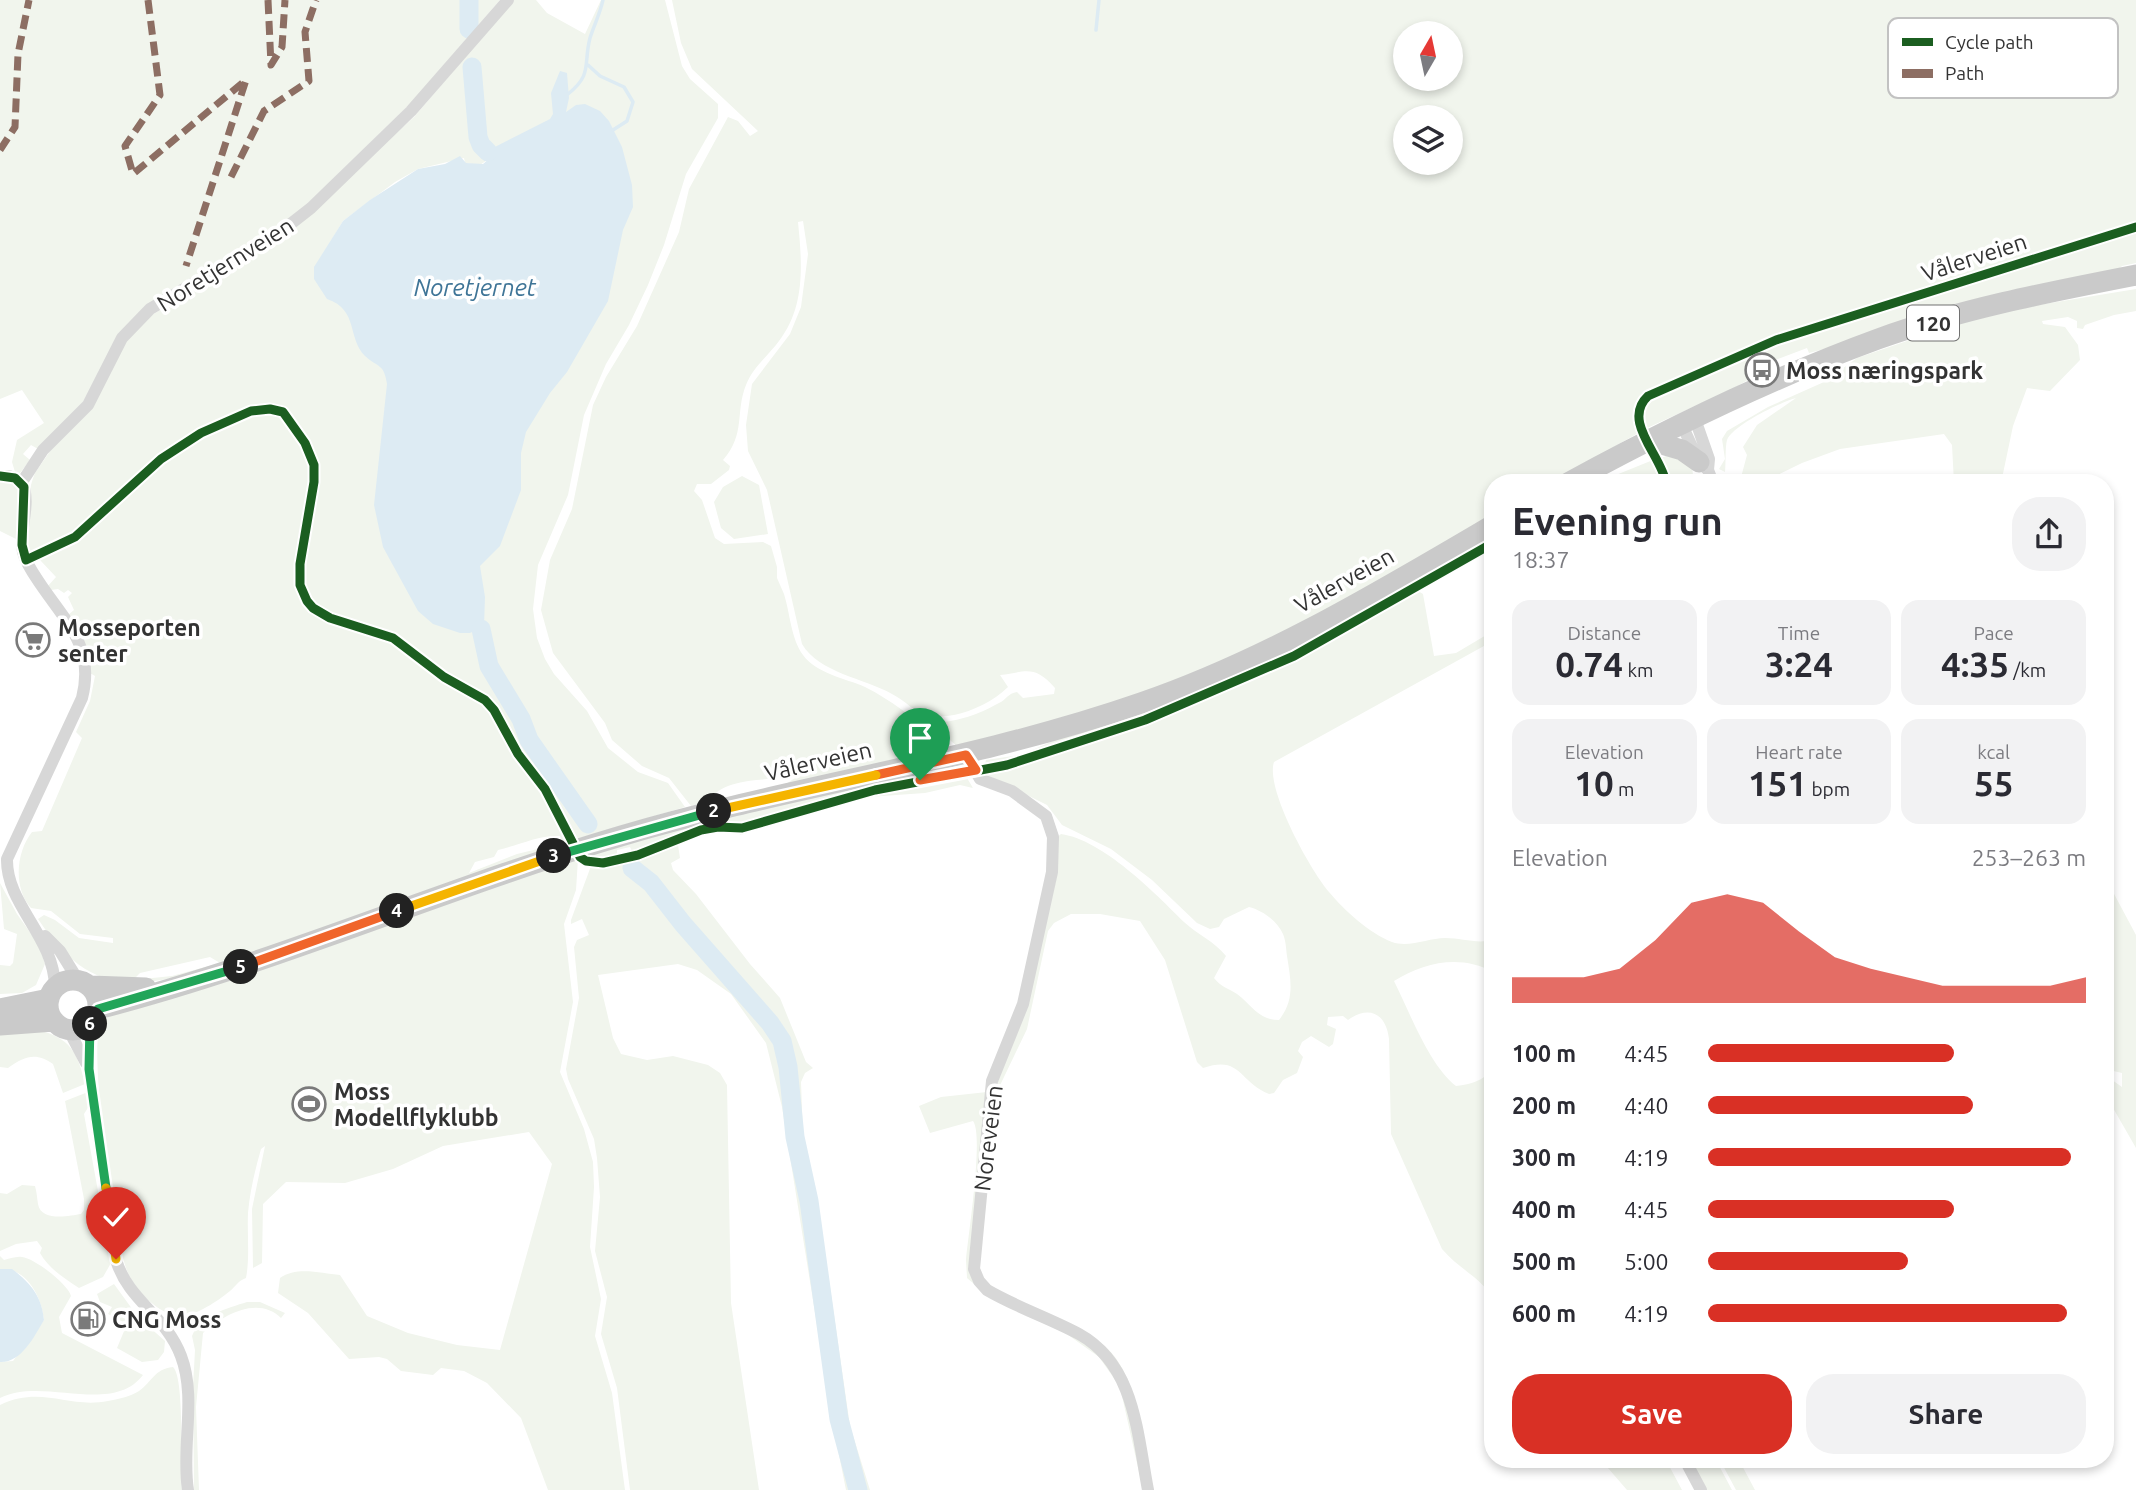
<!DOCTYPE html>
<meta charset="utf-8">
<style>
body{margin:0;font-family:Ubuntu,sans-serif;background:#f2f2f3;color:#2b2b33;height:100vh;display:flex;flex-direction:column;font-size:26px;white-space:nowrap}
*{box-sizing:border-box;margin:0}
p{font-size:23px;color:#7c7c81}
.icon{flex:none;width:38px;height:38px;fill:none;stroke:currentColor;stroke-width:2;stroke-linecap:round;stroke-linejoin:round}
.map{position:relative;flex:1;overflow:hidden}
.panel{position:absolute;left:1484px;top:474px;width:630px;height:994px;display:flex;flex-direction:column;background:#fff;border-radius:28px;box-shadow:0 4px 10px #0003}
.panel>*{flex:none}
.needle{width:46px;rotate:9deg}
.buttons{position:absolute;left:1393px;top:21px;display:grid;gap:14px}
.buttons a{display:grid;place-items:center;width:70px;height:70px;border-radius:50%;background:#fff;box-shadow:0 4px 10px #0003;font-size:35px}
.pin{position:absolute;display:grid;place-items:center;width:60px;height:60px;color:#fff;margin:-72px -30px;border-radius:50% 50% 50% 0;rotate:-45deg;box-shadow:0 0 7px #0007}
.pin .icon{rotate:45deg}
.km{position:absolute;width:35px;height:35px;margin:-18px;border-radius:50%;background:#222;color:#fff;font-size:19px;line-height:35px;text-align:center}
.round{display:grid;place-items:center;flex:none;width:74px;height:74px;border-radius:28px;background:#f2f2f3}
.head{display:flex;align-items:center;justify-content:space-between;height:119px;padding:0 28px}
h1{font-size:38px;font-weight:600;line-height:52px}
.stats{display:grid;grid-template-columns:repeat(3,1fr);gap:10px;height:119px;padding:7px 28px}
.stats div{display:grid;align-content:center;border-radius:18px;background:#f2f2f3;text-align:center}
.stats b{font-size:35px;font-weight:600}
.stats small{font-size:19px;font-weight:400}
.stats p{font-size:19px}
.chart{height:196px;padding:14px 28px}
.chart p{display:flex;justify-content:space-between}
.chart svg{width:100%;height:126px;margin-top:7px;fill:#d93025;opacity:.7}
.action{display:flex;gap:14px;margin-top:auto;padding:14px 28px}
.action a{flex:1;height:80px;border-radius:28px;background:#d93025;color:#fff;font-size:28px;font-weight:600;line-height:80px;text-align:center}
.action a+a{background:#f2f2f3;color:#2b2b33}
ul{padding:0 28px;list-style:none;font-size:23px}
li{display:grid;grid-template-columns:112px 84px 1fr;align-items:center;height:52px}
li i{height:18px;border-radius:9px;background:#d93025}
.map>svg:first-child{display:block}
.green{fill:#f1f5ed;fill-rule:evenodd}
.water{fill:#ddebf3}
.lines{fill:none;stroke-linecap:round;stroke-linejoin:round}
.stream{stroke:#ddebf3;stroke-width:3.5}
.river{stroke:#ddebf3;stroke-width:19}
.minor{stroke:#d7d7d7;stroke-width:12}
.primary{stroke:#cacaca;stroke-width:21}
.quiet{stroke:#8d6e63;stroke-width:7;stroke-dasharray:14 7;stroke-linecap:butt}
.cycleway-casing{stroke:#fff;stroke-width:13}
.cycleway{stroke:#1b5e20;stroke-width:9}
.split-1-casing{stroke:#fff;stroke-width:14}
.split-2-casing{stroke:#fff;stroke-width:14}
.split-3-casing{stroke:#fff;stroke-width:14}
.split-4-casing{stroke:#fff;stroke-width:14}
.split-5-casing{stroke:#fff;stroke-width:14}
.split-6-casing{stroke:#fff;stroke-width:14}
.split-7-casing{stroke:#fff;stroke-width:14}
.split-8-casing{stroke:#fff;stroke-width:14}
.split-1{stroke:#f0652b;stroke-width:9}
.split-2{stroke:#f5b400;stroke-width:9}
.split-3{stroke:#22a559;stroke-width:9}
.split-4{stroke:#f5b400;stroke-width:9}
.split-5{stroke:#f0652b;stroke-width:9}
.split-6{stroke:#22a559;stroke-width:9}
.split-7{stroke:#22a559;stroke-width:9}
.split-8{stroke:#f5b400;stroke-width:9}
.labels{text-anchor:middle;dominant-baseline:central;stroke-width:7;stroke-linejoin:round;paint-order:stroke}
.shield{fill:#fff;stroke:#707070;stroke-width:2}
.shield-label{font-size:21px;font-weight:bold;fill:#333}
.street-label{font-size:23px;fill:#333;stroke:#fff}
.poi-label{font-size:23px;font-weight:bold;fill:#333;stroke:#fff;text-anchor:start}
.water-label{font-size:24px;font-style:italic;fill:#3f7597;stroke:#fff}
.key{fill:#fff;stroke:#c2c2c2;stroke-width:2}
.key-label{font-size:19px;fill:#333}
</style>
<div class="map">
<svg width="2136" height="1490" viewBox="0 0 2136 1490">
<rect width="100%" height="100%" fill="#fff"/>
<path class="green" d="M0,0H500L411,103L304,207L290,219L120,332L83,402L38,449L31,445L23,454L30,460L20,473L15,472L12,462L17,440L44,423L22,390L0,399Z
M514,0H536L547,13L585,34L601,0H665L682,66L690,79L718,104V118L686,174L664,245L648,285L629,325L606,364L584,415L568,495L538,565L533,609L537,638L545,659L554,674L587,711L608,748L638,772L668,783L685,807L573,840L550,793L517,748L497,711L488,699L443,673L394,636L332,616L309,601L303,588V566L317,469C313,449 300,413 278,408C245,399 182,439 157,460C128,484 104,514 73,536C60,544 43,552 28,554C25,529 25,497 35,473L128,338L152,315L279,239L414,117ZM464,158L465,163L480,165L490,158L364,296L323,254L343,221L395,182L418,169Z
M672,0H2136V224L1773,338L1644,397C1633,409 1635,418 1640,432L1550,483H1493V517L1306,625L1152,693L959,748L934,726L935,723C962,720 975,716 999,703C1006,700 1008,693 1017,692L1023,698L1054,694L1055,688C1034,664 1026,672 1000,675L1008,687C994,701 973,711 954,715C944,717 935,715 927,721C916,711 905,701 892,694C864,678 819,673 802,644L767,490L748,451L746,425L752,384L790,334L801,307L808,254L803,221L798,222C802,262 806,306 779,341C768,356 753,367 746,385C735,412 746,434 723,460L730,466L729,470L711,484H697L694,491L702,500L715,538L724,544L763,542L771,546L777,567V578L784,594C790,613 791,639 803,655C817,674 845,678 865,687C891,700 914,718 935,737L940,743V749L786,784L801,774V768C789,767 786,776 775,778C754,781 721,780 708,802L691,806L669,778L642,766L612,740L605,723L553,653L541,610L550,560L572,509L593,405L606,377L637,326L679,232L689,189L728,117L738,121L750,136L758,131L692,69L681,43ZM1405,33H1451V79H1405ZM1405,117H1451V163H1405Z
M2136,230V263L2122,266L2116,272L1809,353L1807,348L1767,363L1759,348L1789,338Z
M2136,289V311L2114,315L2085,325L2083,329L2077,328V321L2068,317L2042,321L2043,324L2065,327L2078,345L2080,360L2050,391L2027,388L2013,426L2001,483H1954L1952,445L1944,434L1840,449L1802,463L1761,483H1721L1718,476L1725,474L1740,481L1747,455L1743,447L1757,425L1796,398C1781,402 1733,425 1727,440C1725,447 1726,464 1725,472L1719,469L1725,459L1722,439L1727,431L1768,407L1824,382L1857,358L1907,341L1913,336L2014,309Z
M1750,353H1755L1762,372L1732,389L1645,429C1639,416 1639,407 1651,397Z
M263,412C279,413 284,418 294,431C325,476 304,520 297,570L301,596L313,611L329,621L391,639L436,674L485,703L499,723L514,754L539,785L568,842L223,965C140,988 92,1001 38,919L44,915L55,920L79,938L113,943V938L80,934L51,911L31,908C13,888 16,852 32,832L42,831L82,738L76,732L90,701L95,676L90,673L85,645L68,615L74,610L68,597L72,593L68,590L64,593L58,589L51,590L47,587L56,577L40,560L33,563L35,559C46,554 59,551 70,544C136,498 177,427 263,412ZM560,836L562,843L517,854L469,873L475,862L494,857L498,850C520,845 538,835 560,836ZM210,957L220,963L172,976L133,980L140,973Z
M1671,454L1692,467L1694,483H1669L1661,458Z
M1653,460L1663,483H1606V479Z
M742,476L759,485L768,534L734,539L721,528L714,502L723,487Z
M0,479L18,485L22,495L16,539L0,531Z
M1411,583L1415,585L1403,593L1304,647L1218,687L1153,714L984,768L986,760L1020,755L1037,748Z
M1418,591L1423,594L1434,656L1456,653L1493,631V641L1274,762C1265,789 1311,871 1329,892C1345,911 1369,933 1392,942C1409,948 1429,938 1445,938C1462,938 1476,944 1493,940V972C1461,954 1424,962 1394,981C1410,1013 1429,1065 1456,1086C1472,1084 1482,1081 1493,1069V1297C1478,1276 1458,1268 1442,1249L1391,1134L1389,1039C1386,1013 1369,1005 1348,1020L1343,1016L1328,1017L1327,1025L1336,1029L1333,1044L1329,1047L1311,1036L1302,1042L1298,1051L1303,1057L1297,1073L1283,1080L1274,1093L1269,1094C1238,1081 1241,1055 1203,1068L1197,1062L1165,960L1140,921L1100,914H1071L1054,923L1048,931L1027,1029L993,1100L978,1253C978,1259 978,1268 981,1274C995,1304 1088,1319 1115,1357C1141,1393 1145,1447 1153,1490H1151C1143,1450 1140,1401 1118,1366C1096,1331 1049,1317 1014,1301C1003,1296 991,1291 983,1281C978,1275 977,1269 976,1261L993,1095L1025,1009L1045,921L1056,857V838L1061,834C1103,840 1155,893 1184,922C1198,935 1214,941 1226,956L1214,978C1221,987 1228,988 1237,994C1252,1005 1258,1020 1279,1020C1295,1000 1291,981 1287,956C1286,949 1286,941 1283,934C1277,921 1262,910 1249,907L1224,919L1219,927L1210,929L1197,923L1152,880L1111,849L1062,825L1047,805L987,775V771C1019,765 1048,753 1079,743C1199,706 1309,653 1418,591Z
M952,766L951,771L844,795L746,824L706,822Z
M953,776L967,778L973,788L960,785L925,793L868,797L740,835L739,832L857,797Z
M691,826L684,835L633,853L630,847L617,850V859L596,861L584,857Z
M678,845L680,858L671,863L673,870L696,894L750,964L780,998L806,1062L813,1068L805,1073L801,1082L803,1136L818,1204L850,1426L870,1490H846L833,1425L782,1107L766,1043L731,994L697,970L678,964L598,975L613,1038L621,1054L647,1060L673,1056L708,1065L720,1073L727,1085L731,1303L759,1490H630L617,1388L601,1334L607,1297L595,1251L600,1197L597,1158L594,1139L568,1079L566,1069L579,998L574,947L577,940L589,935L582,919L571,924V920L591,866L624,862Z
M578,859L576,890L564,924L573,1002L560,1072L584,1129L593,1162L594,1187L590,1247L601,1299L595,1336L612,1393L625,1490H548L521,1418L487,1383L464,1371L441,1368L433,1375L401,1371L387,1359L379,1357L349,1359L308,1313L278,1293L280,1278C296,1266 321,1273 340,1275L367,1316L408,1333L457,1345L500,1350L552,1164L529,1132L443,1146L393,1169L345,1183L286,1182L263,1204L262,1263L253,1268L252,1209L265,1146L261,1149C255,1170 250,1191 248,1213C247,1235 250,1257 246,1278C238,1281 236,1286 230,1291C218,1301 193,1318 177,1316C158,1313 137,1291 129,1275C113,1243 91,1064 99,1030C100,1025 103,1020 107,1016Z
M2105,877L2136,935V1148L2105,1094V1075L2122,1087V1073L2105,1069Z
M0,883L17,914L39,945L45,964L36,985L22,993L0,994V965L10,966L13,963L17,934L4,929Z
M37,1030C70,1037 78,1053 85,1084L63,1093L53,1064C36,1052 25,1056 8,1068L0,1067V1032Z
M88,1092L89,1106L84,1114L111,1263L103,1277L79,1288C64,1278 49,1269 40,1253L42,1248L37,1241L16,1244L0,1251V1193L7,1194L22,1185L35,1186C37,1193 37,1198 38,1204C41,1222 69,1216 81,1214L84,1210V1199L65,1101Z
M987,1092L970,1257C970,1264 970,1272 973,1279C989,1310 1080,1325 1109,1362C1135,1395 1137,1450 1145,1490H1143L1120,1387L1099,1357L1064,1332L988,1296L967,1278L966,1260C968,1236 984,1135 973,1121L930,1133L919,1106L941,1097Z
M0,1256L4,1260C9,1259 16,1256 22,1257C34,1258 68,1284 71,1296L59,1317L62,1333L143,1375C112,1416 42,1376 0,1398V1362L13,1361L44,1320C42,1298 27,1267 0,1269Z
M114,1284L138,1317L165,1341L164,1352L158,1360L142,1362L117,1348L127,1324L108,1314L112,1307L100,1302L97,1294Z
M247,1302H260L285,1313L281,1318C258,1295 223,1315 203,1333L196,1407L199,1490H194L193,1387L195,1350L192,1336C199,1316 228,1308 247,1302Z
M173,1367C185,1378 180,1467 182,1490H0V1405C42,1385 68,1409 108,1401C118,1399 130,1397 139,1391C152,1382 154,1369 173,1367Z
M1601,1460H1666L1682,1490H1627Z
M1691,1460H1716L1732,1490H1707Z
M1720,1460H1739L1755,1490H1736Z"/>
<path class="water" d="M560,71L567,73L569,98L566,112L576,105L585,104L600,111L609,121L622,147L632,185L633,207L623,230L608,301L567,372L550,393L526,432L521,453V490L500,546L480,566L485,597L484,626L470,633H460L433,624L418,611L383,547L374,505L387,384C384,363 378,368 365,356C347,338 359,310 327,299L314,279V267L343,221L370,200L418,169L445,164L460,156L466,163L483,164L490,158L489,150L550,119L553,114L551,93Z
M0,1269H12C31,1283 42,1297 44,1320C34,1337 21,1363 0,1362Z"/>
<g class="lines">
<path class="stream" d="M1096,30L1099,0
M588,65L600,76L624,87L633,102L627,121L613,130
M568,94C593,74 583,65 590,38C594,25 600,14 603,0"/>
<path class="river" d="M469,29V0
M472,67L478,137L481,145L488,152
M481,629L489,666L521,719L529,740L588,824
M632,868L651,883L683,924L770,1023L782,1041L788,1067L795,1137L809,1201L839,1419L858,1490"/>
<path class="minor" d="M1695,419L1709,459L1708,470
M1682,425L1699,462L1708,470L1713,483
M0,476H9L22,482C32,505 18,529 23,552C26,564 35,576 41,585C67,623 95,648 82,698L7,859C6,905 54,936 55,987
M22,482L43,450L88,405L122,338L150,309L279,233L311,208L411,111L508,0
M966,755L980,779L1012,791L1046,816L1053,837L1052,872L1023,1004L992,1081L974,1269L979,1281L987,1290C1016,1307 1049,1318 1079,1334C1135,1365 1137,1433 1148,1490
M45,936L60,951L78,980
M89,1024V1069L116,1260C129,1302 165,1314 181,1356C197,1398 181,1447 188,1490
M68,1029L86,1063
M1685,1460L1701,1490"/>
<path class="primary" d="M1651,441L1682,450L1699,462
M1568,483C1667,429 1771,378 1878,339C1961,309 2049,292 2136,275
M48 1005a25 25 0 1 1 50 0a25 25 0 1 1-50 0Z
M90,986L146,988
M0,1009L49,999
M98,1009C276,963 445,888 621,836C793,785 971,762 1141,703C1266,660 1379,592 1493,525
M0,1025L54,1021"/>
<path class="quiet" d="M148,0L160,95L125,146L133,174L246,80L186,266
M268,0L271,65L282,47L285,0
M0,150L15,127L18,54L29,0
M231,177L264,111L309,81L305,32L316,0"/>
<defs>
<path id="cycleway" d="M0,476L15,478L24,487L22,545L26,560L75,537L161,459L201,433L251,411L270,409L283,412L305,443L314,465V482L300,564V585L307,601L313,608L330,618L393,638L444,677L485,700L494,710L518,754L545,789L580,857L586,861L603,863L638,855L701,830L718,827L742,828L875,790L1007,765L1145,720L1294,656L1493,543
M1666,483C1662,456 1621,421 1648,396L1776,340L2136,227"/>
</defs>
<use href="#cycleway" class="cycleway-casing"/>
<use href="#cycleway" class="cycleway"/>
</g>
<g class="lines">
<defs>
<path id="split-1" d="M876,775L966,755L976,770L920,780"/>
<path id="split-2" d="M714,811L876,775"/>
<path id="split-3" d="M554,856L714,811"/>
<path id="split-4" d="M397,911L554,856"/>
<path id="split-5" d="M241,967L397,911"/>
<path id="split-6" d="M90,1024L98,1009L241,967"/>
<path id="split-7" d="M90,1024L89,1069L106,1188"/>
<path id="split-8" d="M106,1188L116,1259"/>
</defs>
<use href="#split-1" class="split-1-casing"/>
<use href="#split-2" class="split-2-casing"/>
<use href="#split-3" class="split-3-casing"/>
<use href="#split-4" class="split-4-casing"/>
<use href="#split-5" class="split-5-casing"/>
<use href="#split-6" class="split-6-casing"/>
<use href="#split-7" class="split-7-casing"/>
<use href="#split-8" class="split-8-casing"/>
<use href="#split-1" class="split-1"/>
<use href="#split-2" class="split-2"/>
<use href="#split-3" class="split-3"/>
<use href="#split-4" class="split-4"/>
<use href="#split-5" class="split-5"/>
<use href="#split-6" class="split-6"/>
<use href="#split-7" class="split-7"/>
<use href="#split-8" class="split-8"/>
</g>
<defs>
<symbol id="bus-ring" viewBox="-11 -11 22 22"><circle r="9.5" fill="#fff" stroke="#7a7a7a" stroke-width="1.5"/><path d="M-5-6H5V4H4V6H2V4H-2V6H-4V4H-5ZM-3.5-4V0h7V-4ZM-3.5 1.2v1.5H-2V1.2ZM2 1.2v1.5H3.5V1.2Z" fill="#7a7a7a"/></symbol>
<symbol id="supermarket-ring" viewBox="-11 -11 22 22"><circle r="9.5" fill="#fff" stroke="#7a7a7a" stroke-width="1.5"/><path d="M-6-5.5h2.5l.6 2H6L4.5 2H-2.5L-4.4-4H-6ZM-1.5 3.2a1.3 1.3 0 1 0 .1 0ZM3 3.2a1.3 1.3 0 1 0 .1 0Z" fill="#7a7a7a"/></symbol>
<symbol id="stadium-ring" viewBox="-11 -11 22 22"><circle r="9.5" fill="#fff" stroke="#7a7a7a" stroke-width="1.5"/><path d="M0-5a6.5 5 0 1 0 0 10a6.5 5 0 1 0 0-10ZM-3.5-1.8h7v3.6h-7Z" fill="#7a7a7a"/></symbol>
<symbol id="fuel-ring" viewBox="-11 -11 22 22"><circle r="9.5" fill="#fff" stroke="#7a7a7a" stroke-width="1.5"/><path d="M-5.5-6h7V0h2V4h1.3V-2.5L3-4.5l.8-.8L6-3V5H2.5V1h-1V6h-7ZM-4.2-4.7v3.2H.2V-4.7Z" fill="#7a7a7a"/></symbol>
</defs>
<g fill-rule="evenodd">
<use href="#bus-ring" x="1743" y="351" width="38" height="38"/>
<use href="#supermarket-ring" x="14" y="621" width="38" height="38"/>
<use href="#stadium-ring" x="290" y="1085" width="38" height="38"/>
<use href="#fuel-ring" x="69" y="1300" width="38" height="38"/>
</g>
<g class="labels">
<rect class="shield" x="1907" y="305.5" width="52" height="35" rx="5"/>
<g class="shield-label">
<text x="1933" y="323">120</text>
</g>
<g class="street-label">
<text transform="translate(1974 257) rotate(-18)">Vålerveien</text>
<text transform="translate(225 264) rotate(-32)">Noretjernveien</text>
<text transform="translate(1344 580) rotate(-29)">Vålerveien</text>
<text transform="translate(818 761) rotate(-13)">Vålerveien</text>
<text transform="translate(988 1138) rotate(-83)">Noreveien</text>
</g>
<g class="poi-label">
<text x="1786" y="370">Moss næringspark</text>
<text x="58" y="627">Mosseporten<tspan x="58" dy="26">senter</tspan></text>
<text x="334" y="1091">Moss<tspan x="334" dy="26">Modellflyklubb</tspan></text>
<text x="112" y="1319">CNG Moss</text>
</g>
<g class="water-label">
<text x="475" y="287">Noretjernet</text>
</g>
</g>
<rect x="1888" y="18" width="230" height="80" rx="10" class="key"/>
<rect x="1902" y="38" width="31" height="8" fill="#1b5e20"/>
<rect x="1902" y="69" width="31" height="9" fill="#8d6e63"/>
<g class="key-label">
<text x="1945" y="49">Cycle path</text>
<text x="1945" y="80">Path</text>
</g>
</svg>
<div class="buttons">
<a><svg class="needle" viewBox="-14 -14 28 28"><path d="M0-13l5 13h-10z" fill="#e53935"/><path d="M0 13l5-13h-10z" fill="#7c7c81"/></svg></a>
<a><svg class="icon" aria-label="layers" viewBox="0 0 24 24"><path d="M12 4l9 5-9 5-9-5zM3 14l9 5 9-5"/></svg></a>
</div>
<div class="pin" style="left:920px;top:780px;background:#1e9e55"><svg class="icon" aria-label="arrive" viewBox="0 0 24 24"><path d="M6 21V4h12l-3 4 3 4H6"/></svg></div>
<div class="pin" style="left:116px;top:1259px;background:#d93025"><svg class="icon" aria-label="check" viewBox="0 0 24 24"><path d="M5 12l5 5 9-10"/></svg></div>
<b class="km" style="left:714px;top:811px">2</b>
<b class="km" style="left:554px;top:856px">3</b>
<b class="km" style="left:397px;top:911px">4</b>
<b class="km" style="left:241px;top:967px">5</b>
<b class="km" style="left:90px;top:1024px">6</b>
<section class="panel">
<div class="head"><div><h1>Evening run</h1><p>18:37</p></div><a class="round"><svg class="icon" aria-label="share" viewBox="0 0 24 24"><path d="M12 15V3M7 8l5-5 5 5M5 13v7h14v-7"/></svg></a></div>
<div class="stats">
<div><p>Distance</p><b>0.74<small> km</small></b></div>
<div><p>Time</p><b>3:24</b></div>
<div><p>Pace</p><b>4:35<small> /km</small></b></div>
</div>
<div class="stats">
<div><p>Elevation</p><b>10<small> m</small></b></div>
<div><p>Heart rate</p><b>151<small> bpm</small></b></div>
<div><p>kcal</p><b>55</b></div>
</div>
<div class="chart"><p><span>Elevation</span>253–263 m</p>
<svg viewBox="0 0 160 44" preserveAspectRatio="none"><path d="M0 44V35L10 35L20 35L30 32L40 22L50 9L60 6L70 9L80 19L90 28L100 32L110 35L120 38L130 38L140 38L150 38L160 35V44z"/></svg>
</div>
<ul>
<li><b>100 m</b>4:45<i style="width:65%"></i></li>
<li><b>200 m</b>4:40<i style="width:70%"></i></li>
<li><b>300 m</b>4:19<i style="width:96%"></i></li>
<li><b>400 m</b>4:45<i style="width:65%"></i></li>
<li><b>500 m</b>5:00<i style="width:53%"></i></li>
<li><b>600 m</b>4:19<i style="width:95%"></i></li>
</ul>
<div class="action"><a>Save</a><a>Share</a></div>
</section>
</div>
